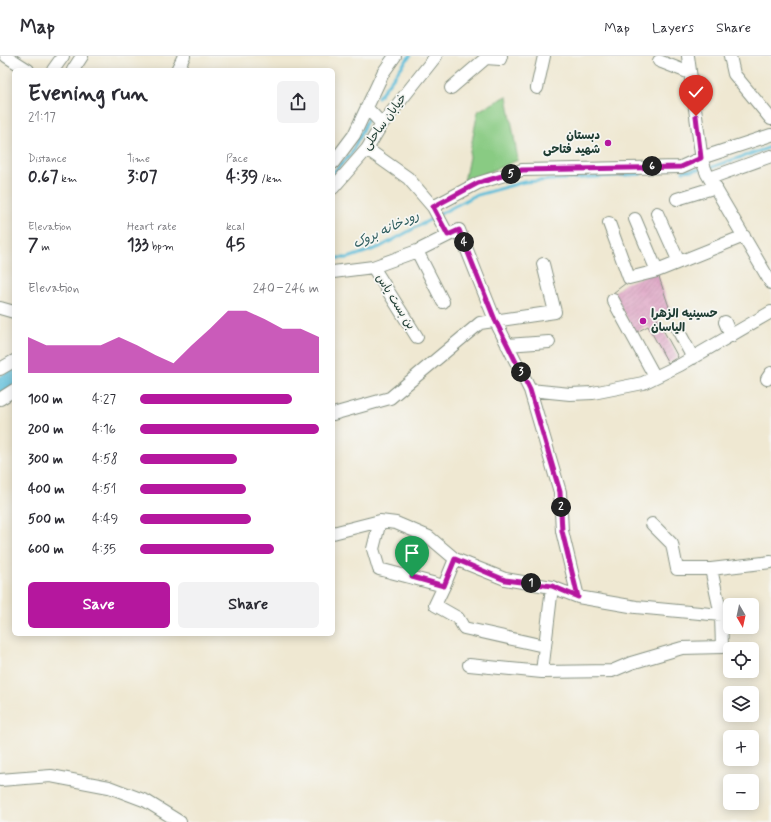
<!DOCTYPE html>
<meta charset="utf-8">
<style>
body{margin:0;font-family:Mynerve,"Playpen Sans Arabic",sans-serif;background:#f2f2f3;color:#2b2b33;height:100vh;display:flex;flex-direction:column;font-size:15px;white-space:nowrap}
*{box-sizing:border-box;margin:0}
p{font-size:13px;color:#7c7c81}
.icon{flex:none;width:22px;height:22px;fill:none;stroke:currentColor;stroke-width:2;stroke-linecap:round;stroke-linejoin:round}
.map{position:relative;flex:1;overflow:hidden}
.panel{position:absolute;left:12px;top:12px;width:323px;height:568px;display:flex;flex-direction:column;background:#fff;border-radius:6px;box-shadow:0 2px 10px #0003}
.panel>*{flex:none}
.needle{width:26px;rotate:171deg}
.fabs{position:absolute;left:723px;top:542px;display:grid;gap:8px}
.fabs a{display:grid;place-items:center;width:36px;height:36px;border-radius:6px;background:#fff;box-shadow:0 2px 10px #0003;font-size:20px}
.pin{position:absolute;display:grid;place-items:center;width:34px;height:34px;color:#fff;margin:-41px -17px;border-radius:50% 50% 50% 0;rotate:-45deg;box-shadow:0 0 4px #0007}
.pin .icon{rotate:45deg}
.km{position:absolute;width:20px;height:20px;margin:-10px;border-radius:50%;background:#222;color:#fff;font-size:11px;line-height:20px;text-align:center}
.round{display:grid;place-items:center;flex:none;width:42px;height:42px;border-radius:6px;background:#f2f2f3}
.summary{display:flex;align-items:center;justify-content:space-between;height:68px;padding:0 16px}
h1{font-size:22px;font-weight:800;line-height:30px}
.figures{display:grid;grid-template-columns:repeat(3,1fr);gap:6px;height:68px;padding:4px 16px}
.figures div{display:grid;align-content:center}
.figures b{font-size:17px;font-weight:800}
.figures small{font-size:11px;font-weight:400}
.figures p{font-size:11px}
.chart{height:112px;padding:8px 16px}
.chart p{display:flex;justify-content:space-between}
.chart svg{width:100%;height:72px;margin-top:4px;fill:#b5179e;opacity:.7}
.cta{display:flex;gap:8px;margin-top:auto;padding:8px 16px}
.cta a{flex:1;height:46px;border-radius:6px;background:#b5179e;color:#fff;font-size:16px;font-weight:800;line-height:46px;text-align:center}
.cta a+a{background:#f2f2f3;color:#2b2b33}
ul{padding:0 16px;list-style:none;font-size:13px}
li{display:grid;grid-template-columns:64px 48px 1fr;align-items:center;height:30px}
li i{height:10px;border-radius:5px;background:#b5179e}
header{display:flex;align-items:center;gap:24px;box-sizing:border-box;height:56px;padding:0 20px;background:#fff;border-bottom:1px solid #e1e1e2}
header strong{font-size:19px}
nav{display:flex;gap:22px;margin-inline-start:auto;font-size:14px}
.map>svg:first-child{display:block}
.park{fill:#89cb83;stroke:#54845c}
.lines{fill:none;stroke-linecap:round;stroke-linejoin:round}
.stream{stroke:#5bbdda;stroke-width:3}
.river{stroke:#5bbdda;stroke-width:17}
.building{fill:url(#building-hatch)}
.minor-casing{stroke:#879283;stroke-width:14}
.minor{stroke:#fff;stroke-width:12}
.route-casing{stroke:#fff;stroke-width:8}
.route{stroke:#b5179e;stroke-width:5}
.poi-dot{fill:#b5179e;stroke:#f6f6f2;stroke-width:1.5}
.labels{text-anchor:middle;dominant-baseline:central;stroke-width:3.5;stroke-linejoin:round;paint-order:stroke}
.street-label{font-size:12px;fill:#1f3d34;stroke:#f6f6f2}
.poi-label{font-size:12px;font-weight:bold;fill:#1f3d34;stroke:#f6f6f2;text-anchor:end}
.water-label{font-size:13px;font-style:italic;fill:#2e5d5e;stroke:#f6f6f2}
</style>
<header>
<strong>Map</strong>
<nav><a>Map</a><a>Layers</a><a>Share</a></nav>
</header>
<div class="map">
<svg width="771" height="766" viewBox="0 0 771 766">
<defs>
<pattern id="building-hatch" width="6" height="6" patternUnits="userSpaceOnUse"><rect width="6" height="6" fill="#e0a9c7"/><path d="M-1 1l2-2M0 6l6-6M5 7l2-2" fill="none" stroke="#b58ba2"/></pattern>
</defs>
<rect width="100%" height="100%" fill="#f6f6f2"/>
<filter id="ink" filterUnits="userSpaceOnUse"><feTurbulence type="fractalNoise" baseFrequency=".025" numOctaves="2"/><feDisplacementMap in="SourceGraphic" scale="8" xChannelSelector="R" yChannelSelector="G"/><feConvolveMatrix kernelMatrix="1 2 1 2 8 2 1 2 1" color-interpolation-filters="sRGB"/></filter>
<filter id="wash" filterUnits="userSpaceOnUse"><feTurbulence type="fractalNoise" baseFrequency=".012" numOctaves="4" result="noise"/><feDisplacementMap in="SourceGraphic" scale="16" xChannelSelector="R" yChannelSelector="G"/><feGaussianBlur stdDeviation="0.9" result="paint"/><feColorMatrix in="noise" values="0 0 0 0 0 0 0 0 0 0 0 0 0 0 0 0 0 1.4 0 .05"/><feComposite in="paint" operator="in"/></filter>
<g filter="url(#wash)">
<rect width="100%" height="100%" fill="#efe8d2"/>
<path class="park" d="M507,40L518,104L464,126L478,55Z"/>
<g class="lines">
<path class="stream" d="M378,41L410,0
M709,112L771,91
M683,115L701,113
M333,117L351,98L368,62
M440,158L474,140L524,126L641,118
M333,202H348L380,191L435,161"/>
<path class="river" d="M0,330L14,321"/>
</g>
<g id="blocks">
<path class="building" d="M657,215L670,254L656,261L678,301L668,307L648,270L635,277L613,237L626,227Z"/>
</g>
</g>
<g filter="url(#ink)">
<use href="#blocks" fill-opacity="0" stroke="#879283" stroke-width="1"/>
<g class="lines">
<defs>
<path id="minor" d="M6,0L28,14
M688,0L702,105L707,118L771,227
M730,0L734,18L771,63
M659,5L690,17
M53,14L63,0
M73,14L82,0
M177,14L184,0
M451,32L486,2L500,3L501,0
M537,32L544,0
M367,52L382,68
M367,93L408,122L433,151L478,127L522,114L681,111L701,102L771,79
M333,107L354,79L383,17L395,0
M710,122L771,100
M333,132L367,93L382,68L436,0
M677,143L716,131
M433,151L448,179
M657,157L679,206
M635,163L657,215
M609,167L629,222L657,215L744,180
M417,195L443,246
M373,211L417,281
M333,216L373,211L417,195L459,174L495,264L530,334L560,436L562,475L578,541
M613,244L655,321
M0,252L14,256
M725,266L731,280
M678,274L693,302
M507,289L549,286
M0,313L14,305
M767,323L771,317
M530,334L570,338L593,337L643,327L680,309L771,256
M0,343L14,334
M333,358L390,342L480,267L555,256L543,208
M380,465L373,493L379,513L444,530L455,503
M652,468L672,488L677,513H711
M333,477L380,465L396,467L429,481L455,503L505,523L552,531L578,541L636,551L721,559
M444,530L435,549L458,562L464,572L544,590
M469,609L542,616L612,615L631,607L682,592L722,591L721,559L711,513L771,506
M542,616L552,531
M0,724L51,720L109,731L146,745L180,766"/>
</defs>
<use href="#minor" class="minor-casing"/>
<use href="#minor" class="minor"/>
</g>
</g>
<g class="lines" filter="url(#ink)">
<defs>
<path id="route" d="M412,521L444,530L455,503L505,524L552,530L578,541L562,475L560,436L530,334L495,264L459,174L448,179L433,151L478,127L522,114L681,111L701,102L696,60"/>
</defs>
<use href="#route" class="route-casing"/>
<use href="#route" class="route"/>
</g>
<g class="poi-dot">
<circle cx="608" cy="87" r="4"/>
<circle cx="643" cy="265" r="4"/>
</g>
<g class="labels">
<g class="street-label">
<text transform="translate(385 66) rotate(-54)">خیابان ساحلی</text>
<text transform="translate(395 246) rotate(58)">بن بست یاس</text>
</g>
<g class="poi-label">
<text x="600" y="80">دبستان<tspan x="600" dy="14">شهید فتاحی</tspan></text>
<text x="651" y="258" text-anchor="start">حسینیه الزهرا<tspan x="651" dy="14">الیاسان</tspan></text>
</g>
<g class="water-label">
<text transform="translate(386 174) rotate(-25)">رودخانه بروک</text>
</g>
</g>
</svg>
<div class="fabs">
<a><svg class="needle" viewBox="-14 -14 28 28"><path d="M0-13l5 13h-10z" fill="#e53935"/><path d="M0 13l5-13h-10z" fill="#7c7c81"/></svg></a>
<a><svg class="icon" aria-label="locate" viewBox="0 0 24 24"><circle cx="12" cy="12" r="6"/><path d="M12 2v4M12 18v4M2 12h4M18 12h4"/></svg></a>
<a><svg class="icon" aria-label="layers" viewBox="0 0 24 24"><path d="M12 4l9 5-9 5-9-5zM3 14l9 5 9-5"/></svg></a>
<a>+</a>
<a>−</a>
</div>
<div class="pin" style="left:412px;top:521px;background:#1e9e55"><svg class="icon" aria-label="arrive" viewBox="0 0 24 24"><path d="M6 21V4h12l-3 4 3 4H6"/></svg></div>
<div class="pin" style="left:696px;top:60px;background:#d93025"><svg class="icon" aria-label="check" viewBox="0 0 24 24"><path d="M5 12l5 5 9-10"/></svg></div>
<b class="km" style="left:531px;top:527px">1</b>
<b class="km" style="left:561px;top:451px">2</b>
<b class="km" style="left:521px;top:316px">3</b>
<b class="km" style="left:464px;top:186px">4</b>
<b class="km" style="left:511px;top:118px">5</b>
<b class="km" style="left:652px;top:110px">6</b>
<section class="panel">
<div class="summary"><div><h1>Evening run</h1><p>21:17</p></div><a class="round"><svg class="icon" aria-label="share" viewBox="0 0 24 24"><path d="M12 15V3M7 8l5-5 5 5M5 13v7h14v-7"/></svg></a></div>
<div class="figures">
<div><p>Distance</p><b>0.67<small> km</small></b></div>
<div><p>Time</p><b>3:07</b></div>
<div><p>Pace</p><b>4:39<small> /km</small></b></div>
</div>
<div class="figures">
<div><p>Elevation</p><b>7<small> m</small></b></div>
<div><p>Heart rate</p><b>133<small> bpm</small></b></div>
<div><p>kcal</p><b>45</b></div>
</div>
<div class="chart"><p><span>Elevation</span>240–246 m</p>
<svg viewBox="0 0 160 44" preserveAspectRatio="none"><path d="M0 44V22L10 27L20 27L30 27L40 27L50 22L60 27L70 33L80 38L90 27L100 17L110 6L120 6L130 11L140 17L150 17L160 22V44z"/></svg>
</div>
<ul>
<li><b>100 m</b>4:27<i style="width:85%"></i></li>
<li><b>200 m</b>4:16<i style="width:100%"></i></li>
<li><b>300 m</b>4:58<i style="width:54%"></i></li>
<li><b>400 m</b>4:51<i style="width:59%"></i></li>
<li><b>500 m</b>4:49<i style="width:62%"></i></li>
<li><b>600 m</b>4:35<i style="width:75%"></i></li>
</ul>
<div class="cta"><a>Save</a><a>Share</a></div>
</section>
</div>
